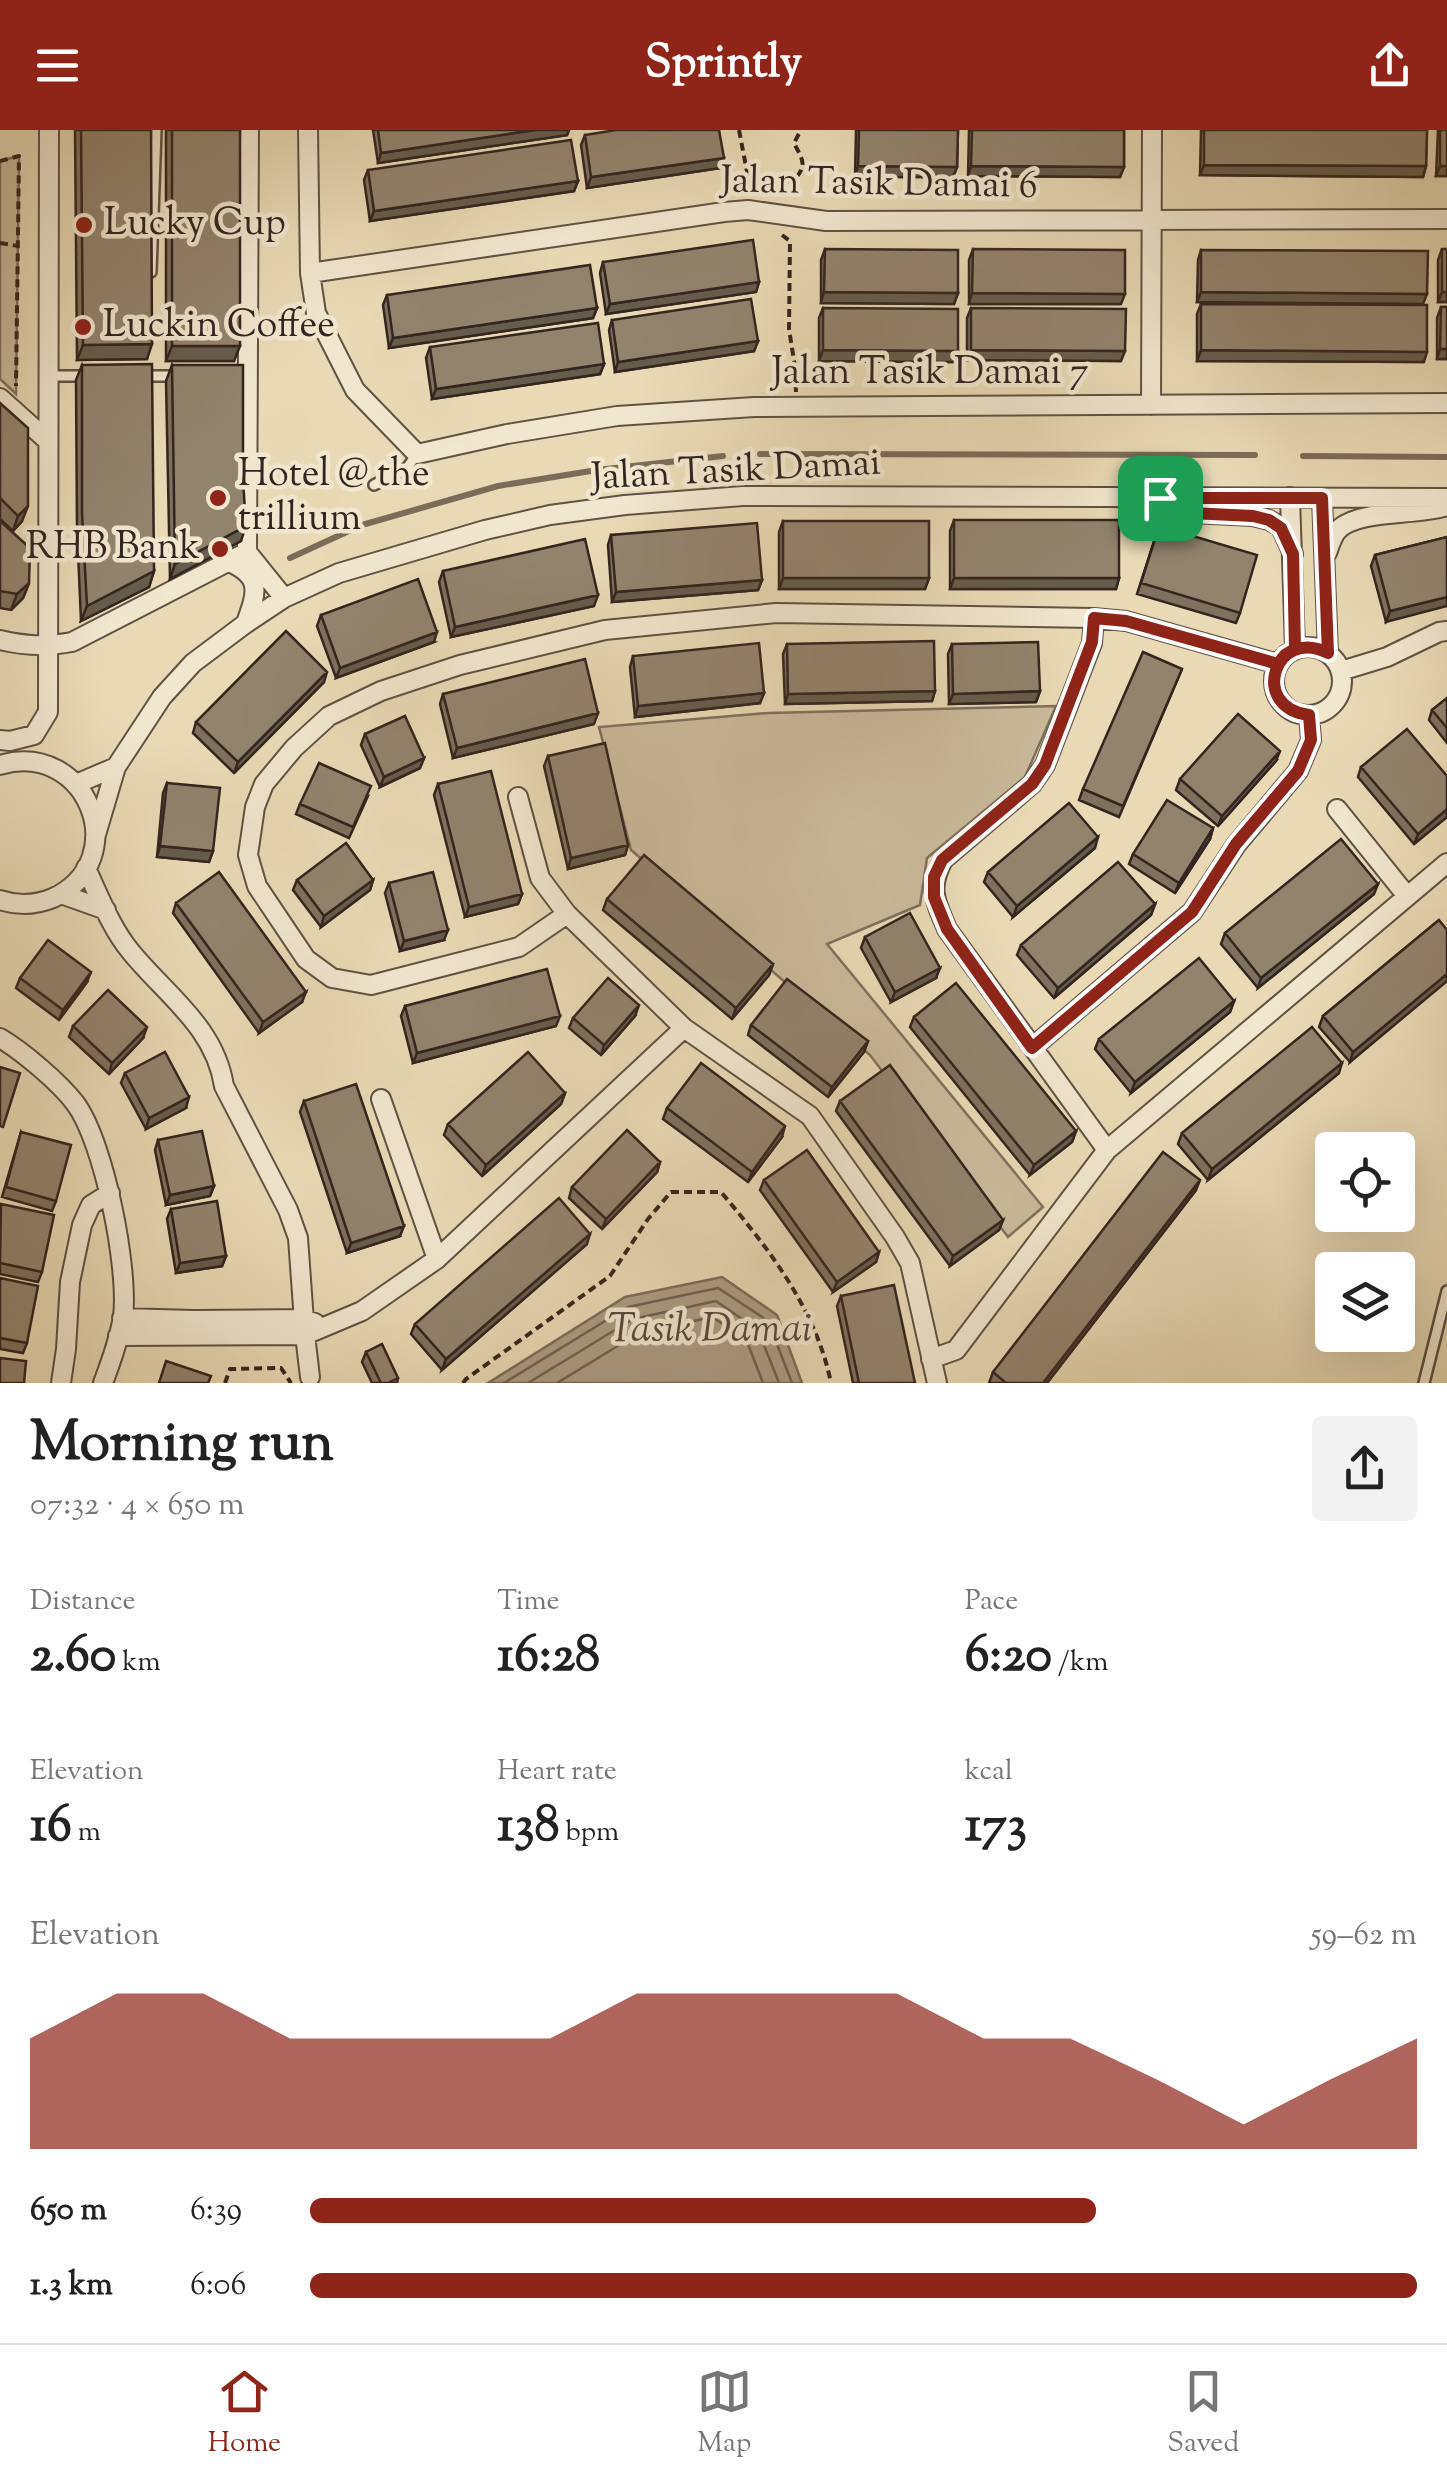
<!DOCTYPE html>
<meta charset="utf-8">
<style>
body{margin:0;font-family:"Sorts Mill Goudy",serif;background:#f2f2f2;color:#222;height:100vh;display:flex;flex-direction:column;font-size:38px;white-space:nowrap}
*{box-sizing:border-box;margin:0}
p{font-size:32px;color:#767676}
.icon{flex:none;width:55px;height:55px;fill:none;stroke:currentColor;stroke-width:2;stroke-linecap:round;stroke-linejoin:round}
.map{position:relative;height:1253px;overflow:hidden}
.panel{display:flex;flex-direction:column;background:#fff;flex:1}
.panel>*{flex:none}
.tools{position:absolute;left:1315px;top:1002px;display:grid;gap:20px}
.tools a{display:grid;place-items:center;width:100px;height:100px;border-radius:10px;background:#fff;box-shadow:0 10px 40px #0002;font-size:50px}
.pin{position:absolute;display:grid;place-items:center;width:85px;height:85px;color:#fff;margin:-42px;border-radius:20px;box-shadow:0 5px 15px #0006}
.round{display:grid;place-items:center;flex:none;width:105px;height:105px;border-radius:10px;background:#f2f2f2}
.overview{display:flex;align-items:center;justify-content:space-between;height:170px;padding:0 30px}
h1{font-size:55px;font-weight:700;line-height:75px}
.stats{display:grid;grid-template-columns:repeat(3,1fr);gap:15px;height:170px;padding:10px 30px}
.stats div{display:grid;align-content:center}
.stats b{font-size:50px;font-weight:700}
.stats small{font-size:28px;font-weight:400}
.stats p{font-size:28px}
.chart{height:280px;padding:20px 30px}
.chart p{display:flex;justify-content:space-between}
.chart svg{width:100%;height:180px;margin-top:10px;fill:#8f2418;opacity:.7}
ul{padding:0 30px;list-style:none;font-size:32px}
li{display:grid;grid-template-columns:160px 120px 1fr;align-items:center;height:75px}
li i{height:25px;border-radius:12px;background:#8f2418}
header{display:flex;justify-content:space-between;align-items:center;height:130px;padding:0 30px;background:#8f2418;color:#fff;font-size:45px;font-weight:700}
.tabs{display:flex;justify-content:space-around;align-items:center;height:140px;border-top:2px solid #e0e0e0;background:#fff;font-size:28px;color:#767676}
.tabs a{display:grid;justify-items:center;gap:5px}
.tabs .selected{color:#8f2418}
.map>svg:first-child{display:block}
.green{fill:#cabb9c;stroke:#7e705e;stroke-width:2.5}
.water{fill:#ab9c82;stroke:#7b6c5a;stroke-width:2.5}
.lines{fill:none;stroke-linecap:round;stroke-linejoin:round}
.shore{stroke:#6f6050;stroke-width:2.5}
.stream{stroke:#7b6c5a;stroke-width:6}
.service-casing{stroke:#605244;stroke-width:14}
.minor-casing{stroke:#605244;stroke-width:22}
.path{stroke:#33251f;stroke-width:4;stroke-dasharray:8 5;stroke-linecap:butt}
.service{stroke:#f1e7cf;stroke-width:9}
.minor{stroke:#f1e7cf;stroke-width:18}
.wall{fill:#7e715e;stroke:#33251f;stroke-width:2.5}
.shaded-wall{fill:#665c4c;stroke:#33251f;stroke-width:2.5}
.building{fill:#92836d;stroke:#33251f;stroke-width:2.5}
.route-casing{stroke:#fff;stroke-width:20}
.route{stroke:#8f2418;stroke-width:12}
.poi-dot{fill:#8f2418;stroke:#f1e7cf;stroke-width:4}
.labels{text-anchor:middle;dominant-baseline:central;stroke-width:9;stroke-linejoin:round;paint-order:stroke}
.street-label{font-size:38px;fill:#33251f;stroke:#f1e7cf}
.poi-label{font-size:38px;fill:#33251f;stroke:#f1e7cf;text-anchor:start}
.water-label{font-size:40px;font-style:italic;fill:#57493d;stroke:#f1e7cf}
</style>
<header><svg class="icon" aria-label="menu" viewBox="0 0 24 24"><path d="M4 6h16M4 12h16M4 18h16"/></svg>Sprintly<svg class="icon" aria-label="share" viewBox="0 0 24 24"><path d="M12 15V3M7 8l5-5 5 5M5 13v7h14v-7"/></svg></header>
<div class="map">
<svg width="1447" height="1253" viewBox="0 0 1447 1253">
<rect width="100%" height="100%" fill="#e9dab5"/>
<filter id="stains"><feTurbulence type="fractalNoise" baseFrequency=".002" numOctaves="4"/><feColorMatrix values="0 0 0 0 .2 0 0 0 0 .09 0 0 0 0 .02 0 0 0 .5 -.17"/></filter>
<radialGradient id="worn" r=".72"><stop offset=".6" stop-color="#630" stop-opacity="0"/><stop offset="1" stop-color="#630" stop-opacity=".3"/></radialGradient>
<path class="green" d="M19,26L16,264L0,249V31Z
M1056,576L1025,647L927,728L920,775L827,814L1043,1077L1008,1107L870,925L631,720L599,597L768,583Z"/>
<path class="water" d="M722,1147L777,1185L802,1253H488L625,1167Z"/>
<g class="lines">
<path class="shore" d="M504,1253L628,1177L718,1158L768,1191L792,1253
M528,1253L633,1189L716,1171L758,1200L779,1253
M557,1253L639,1203L712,1187L746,1209L763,1253"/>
<path class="stream" d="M760,324L1255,325
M1303,326L1447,327
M290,428L362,395L498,356L597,340L723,326"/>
<defs>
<path id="service" d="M151,142L156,0
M48,246H90
M140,246H180
M374,355L407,338L417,324
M1424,1253L1447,1161"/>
<path id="minor" d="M249,0L247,422L284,468
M308,0L310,143L316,183L355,260L417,324L507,304L617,286L754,277L1447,273
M310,143L724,82L748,80L826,91L1447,89
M0,268L48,311
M1151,275L1152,0
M1290,367L1295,519
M1322,368L1328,523
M1166,371L1190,383L1253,386L1269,390L1281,397L1293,424
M1327,423C1330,415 1332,407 1337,401C1356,379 1417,386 1447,376
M227,431C263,446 257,462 246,493
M1094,488L1092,513L1045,635L1032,654L943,730C928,759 935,770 947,799L1107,1020
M0,510C25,516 46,517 72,512L247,422
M1274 551a34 34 0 1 1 68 0a34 34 0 1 1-68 0Z
M1341,541L1387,527L1439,502L1447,501
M0,610L10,611L34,605L48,582L49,0
M0,635C87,609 135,730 53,768C36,775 18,776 0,770
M76,654L116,637
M518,667L540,748L567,784L684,898L810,986L895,1107L910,1133L937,1253
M1337,679L1407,766
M95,708L116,637L162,567L193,533L245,494L284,468L339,443L485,400L550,385L625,375L743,366L1447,368
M86,738C99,766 111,798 131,822C166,865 215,897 224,956L288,1080L298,1108L305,1205L310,1247
M61,764L106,780
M567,784L519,817L371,855L332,848L306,829L257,756L248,725L255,677L264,654L294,618L329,586L381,561L460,535L605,500L776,483L1094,488L1126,491L1278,534
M0,908C22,921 59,952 75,973C104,1011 129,1139 123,1187C119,1209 111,1232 103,1253
M1033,917L1192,782L1236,715L1298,641L1311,610L1309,585
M381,969L437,1129
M122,1188L194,1190L304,1189L315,1193
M118,1206L305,1205L362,1181L437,1129L684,898
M931,1229L956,1220L1107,1020L1447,733
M61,1253L66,1219L70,1152L82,1095L91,1075L110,1063"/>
</defs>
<use href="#service" class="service-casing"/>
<use href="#minor" class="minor-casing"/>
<path class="path" d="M739,0L749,52L774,48L785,52L793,51C808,35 803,31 794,13L801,0
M0,31L19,26L16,256
M760,50L763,65
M782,105L790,111L789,199L795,237L796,262
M0,113L18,116
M225,1253L230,1239L281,1238L291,1253
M463,1253L466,1249L610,1146L648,1089L671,1062H721C769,1119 816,1179 831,1253"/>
<use href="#service" class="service"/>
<use href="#minor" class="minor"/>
</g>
<path class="wall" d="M75,0H151L147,229L77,230Z
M166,0H240L234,231H166Z
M373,0H569L567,5L378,33Z
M856,0H958L957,37L953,47H855Z
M969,0H1124V37L1120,47L968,46Z
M1201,0H1427L1426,36L1423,47L1200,45Z
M1438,0H1447V46H1436Z
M585,5L720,38L587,58L581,15Z
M368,40L578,51L574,61L370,91L364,50Z
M825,119L958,163L954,174L821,173V130Z
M973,119L1121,174H969V130Z
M1442,119L1447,172H1438V130Z
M1201,120L1423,174L1197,172L1198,130Z
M603,132L759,152L756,162L606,184L600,143Z
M387,165L597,178L593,188L389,218L383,175Z
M1201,174L1424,232L1197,231V184Z
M1441,177H1447V229H1437V188Z
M823,178L958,221L954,232L819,231V188Z
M971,178L1121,231L967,230V188Z
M612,190L758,211L754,221L615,242L609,200Z
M430,217L604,234L600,244L432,269L426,228Z
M82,235L154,441L149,457L81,491L77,399L76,250Z
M172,235L241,411L170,449L166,251Z
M0,273L22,391L13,401L0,389Z
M954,390L1119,448L1116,459H950V401Z
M0,391L29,453L23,468L11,480L0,478Z
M783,391L929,448L925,459H779V402Z
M1159,396L1240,483L1236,493L1137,464Z
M611,405L762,450L758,460L612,472L608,415Z
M1447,407L1386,492L1371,436L1375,425Z
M443,441L594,476L451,507L439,452Z
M321,485L434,512L336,548L317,496Z
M787,514L935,561L932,571L785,574L783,524Z
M952,514L1040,561L1036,572L949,574L948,524Z
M633,526L764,563L760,573L635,587L630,537Z
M1182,539L1119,687L1079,670L1083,659Z
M324,552L234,643L193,603L196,592Z
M443,564L594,594L453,628L440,574Z
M1447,568V613L1429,590L1432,580Z
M365,604L424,628L420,638L380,657L361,615Z
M548,626L628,715L625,725L568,739L544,636Z
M1276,631L1218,696L1176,660L1180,649Z
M1361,637L1447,646V687L1414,714L1358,647Z
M167,653L213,721L209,732L157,727L163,663Z
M438,654L522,764L518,774L465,787L434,665Z
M368,666L349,708L296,684L300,674Z
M1213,698L1210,709L1175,763L1129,734L1133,724Z
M1095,718L1013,787L984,752L988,742Z
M297,750H373L370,760L321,797L293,760Z
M389,753L444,810L400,821L385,763Z
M1374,764L1258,858L1221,814L1225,803Z
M607,769L773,834L769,845L732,889L603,780Z
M176,773L302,872L259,903L173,783Z
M1155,774L1151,785L1054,868L1017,825L1021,815Z
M1439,790L1350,932L1319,897L1323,886Z
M865,807L936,848L891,872L861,818Z
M20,848L87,852L59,890L16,858Z
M1234,871L1230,882L1131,963L1095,919L1099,909Z
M405,876L556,896L413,933L401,886Z
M635,886L601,925L569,898L573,888Z
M914,887L1076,1001L1072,1012L1030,1045L910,897Z
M751,895L868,911L864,922L828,967L748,905Z
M73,896L143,908L109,944L69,907Z
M125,943L186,978L146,999L121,953Z
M1339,943L1208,1050L1178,1014L1182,1003Z
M565,963L561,974L482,1046L444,1005L448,994Z
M304,971L400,1106L347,1123L300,982Z
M840,971L1003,1090L999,1100L950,1136L836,981Z
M667,978L782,1007L748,1052L663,989Z
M21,1002L56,1071L52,1081L2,1067Z
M158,1010L214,1056L210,1066L166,1075L155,1020Z
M660,1032L657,1042L602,1099L569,1068L572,1057Z
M764,1050L879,1122L876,1132L833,1162L760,1060Z
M1196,1060L1047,1253H989L993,1242Z
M0,1076L42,1142L38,1152L0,1144Z
M171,1079L226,1126L222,1136L176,1143L167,1089Z
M587,1114L442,1240L411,1204L415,1194Z
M0,1148L27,1213L23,1223L0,1219Z
M841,1166L915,1253H853L837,1176Z
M366,1222L398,1248L397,1253H372L362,1232Z"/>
<path class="shaded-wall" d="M535,0H569L567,5L378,33L381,23Z
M724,28L720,38L587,58L591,47Z
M1204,35L1426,36L1423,47L1200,45Z
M858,36L957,37L953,47H855Z
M971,36L1124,37L1120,47L968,46Z
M1440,36H1447V46H1436Z
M578,51L574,61L370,91L374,81Z
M759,152L756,162L606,184L610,174Z
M824,162L958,163L954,174L821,173Z
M1201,162L1427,164L1423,174L1197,172Z
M1442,162H1447V172H1438Z
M972,163L1125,164L1121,174H969Z
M597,178L593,188L389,218L393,208Z
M758,211L754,221L615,242L618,232Z
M152,214L147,229L77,230L83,215Z
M172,216H240L234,231H166Z
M1440,219H1447V229H1437Z
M823,220L958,221L954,232L819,231Z
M971,220L1125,221L1121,231L967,230Z
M1201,220L1427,222L1424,232L1197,231Z
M604,234L600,244L432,269L436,259Z
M28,376L22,391L13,401L18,386Z
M246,396L241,411L170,449L175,434Z
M154,441L149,457L81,491L87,476Z
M783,448H929L925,459H779Z
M954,448H1119L1116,459H950Z
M762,450L758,460L612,472L616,462Z
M29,453L23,468L11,480L17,464Z
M598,465L594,476L451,507L455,497Z
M1447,467V476L1386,492L1390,481Z
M437,502L434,512L336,548L340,538Z
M327,542L324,552L234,643L238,632Z
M935,561L932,571L785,574L788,564Z
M1040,561L1036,572L949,574L953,564Z
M764,563L760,573L635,587L638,576Z
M598,583L594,594L453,628L457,618Z
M1280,621L1276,631L1218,696L1222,686Z
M424,628L420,638L380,657L384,647Z
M1447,679V687L1414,714L1418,704Z
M1213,698L1210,709L1175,763L1179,753Z
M1098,707L1095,718L1013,787L1017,776Z
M628,715L625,725L568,739L571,728Z
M160,716L213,721L209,732L157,727Z
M373,750L370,760L321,797L324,786Z
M1378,754L1374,764L1258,858L1261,848Z
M522,764L518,774L465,787L469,777Z
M1155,774L1151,785L1054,868L1058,858Z
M448,800L444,810L400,821L404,811Z
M773,834L769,845L732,889L736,878Z
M940,838L936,848L891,872L895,862Z
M91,842L87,852L59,890L63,880Z
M1447,844V851L1350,932L1353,922Z
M306,862L302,872L259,903L263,892Z
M1234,871L1230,882L1131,963L1135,952Z
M639,875L635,886L601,925L604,915Z
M560,886L556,896L413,933L417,923Z
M147,897L143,908L109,944L112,933Z
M868,911L864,922L828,967L832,957Z
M1342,933L1339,943L1208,1050L1212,1039Z
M565,963L561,974L482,1046L486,1035Z
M189,967L186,978L146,999L149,988Z
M785,996L782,1007L748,1052L752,1042Z
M1076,1001L1072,1012L1030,1045L1034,1035Z
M660,1032L657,1042L602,1099L606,1089Z
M1200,1050L1196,1060L1047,1253H1043Z
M214,1056L210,1066L166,1075L170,1065Z
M1003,1090L999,1100L950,1136L953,1126Z
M404,1096L400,1106L347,1123L351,1113Z
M590,1104L587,1114L442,1240L446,1229Z
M879,1122L876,1132L833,1162L837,1152Z
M226,1126L222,1136L176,1143L180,1133Z"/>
<path class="building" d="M81,0H151L152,214L83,215Z
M172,0H240V216H172Z
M378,0H535L381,23Z
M616,0H719L724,28L591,47L585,5Z
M859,0H958L957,37L858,36Z
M972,0H1124V37L971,36Z
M1204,0H1427L1426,36L1204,35Z
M1440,0H1447V36H1440Z
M571,10L578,51L374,81L368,40Z
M753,110L759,152L610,174L603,132Z
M825,119L958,120V163L824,162Z
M973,119L1125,120V164L972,163Z
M1442,119H1447V162H1442Z
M1201,120L1428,121L1427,164L1201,162Z
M590,135L597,178L393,208L387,165Z
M751,169L758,211L618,232L612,190Z
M1201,174L1427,175V222L1201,220Z
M1441,177H1447V219H1440Z
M823,178L958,179V221L823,220Z
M971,178L1126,179L1125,221L971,220Z
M598,193L604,234L436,259L430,217Z
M152,234L154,441L87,476L82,383V235Z
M172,235H243V350L246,396L175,434Z
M0,273L28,298V376L18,386L0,368Z
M954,390H1119V448H954Z
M0,391L30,418L29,453L17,464L0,461Z
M783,391H929V448H783Z
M757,393L762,450L616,462L611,405Z
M1159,396L1257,425L1240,483L1141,453Z
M1447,407V467L1390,481L1375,425Z
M585,409L598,465L455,497L443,441Z
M418,449L437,502L340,538L321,485Z
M286,501L327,542L238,632L196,592Z
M934,511L935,561L788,564L787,514Z
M1038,512L1040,561L953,564L952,514Z
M759,513L764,563L638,576L633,526Z
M1143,522L1182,539L1123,676L1083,659Z
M585,529L598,583L457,618L443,564Z
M1447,568V598L1432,580Z
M1238,584L1280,621L1222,686L1180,649Z
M405,586L424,628L384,647L365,604Z
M1407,599L1447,646V679L1418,704L1361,637Z
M605,613L628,715L571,728L548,626Z
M319,633L371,656L353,697L300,674Z
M491,641L522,764L469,777L438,654Z
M167,653L220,658L213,721L160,716Z
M1167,670L1213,698L1179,753L1133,724Z
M1069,673L1098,707L1017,776L988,742Z
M1341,709L1378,754L1261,848L1225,803Z
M346,713L373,750L324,786L297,750Z
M644,725L773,834L736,878L607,769Z
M1118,732L1155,774L1058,858L1021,815Z
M219,742L306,862L263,892L176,773Z
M433,742L448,800L404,811L389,753Z
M910,783L940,838L895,862L865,807Z
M1439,790L1447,800V844L1353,922L1323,886Z
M48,810L91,842L63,880L20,848Z
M1199,828L1234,871L1135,952L1099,909Z
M547,839L560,886L417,923L405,876Z
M608,848L639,875L604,915L573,888Z
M787,849L868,911L832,957L751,895Z
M956,853L1076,1001L1034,1035L914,887Z
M108,860L147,897L112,933L73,896Z
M1312,897L1342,933L1212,1039L1182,1003Z
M165,922L189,967L149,988L125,943Z
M528,922L565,963L486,1035L448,994Z
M701,933L785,996L752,1042L667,978Z
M890,935L1003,1090L953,1126L840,971Z
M0,937L20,943L3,997L0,996Z
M356,954L404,1096L351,1113L304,971Z
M627,1000L660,1032L606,1089L572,1057Z
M202,1001L214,1056L170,1065L158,1010Z
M21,1002L71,1015L56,1071L6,1057Z
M807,1020L879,1122L837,1152L764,1050Z
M1163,1022L1200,1050L1043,1253H1006L993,1242Z
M559,1068L590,1104L446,1229L415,1194Z
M217,1071L226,1126L180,1133L171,1079Z
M1,1074L54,1085L42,1142L0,1133Z
M0,1148L38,1156L27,1213L0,1208Z
M894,1155L915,1253H859L841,1166Z
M382,1214L398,1248L388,1253H381L366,1222Z
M0,1228L26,1231L24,1253H0Z
M166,1231L211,1246L208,1253H159Z"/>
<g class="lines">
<defs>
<path id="route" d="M1160,368L1190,383L1253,386L1269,390L1281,398L1293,424L1295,519L1285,525L1278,534L1126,491L1094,488L1092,512L1045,635L1032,654L942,730L934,747V767L947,799L1032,918L1192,782L1236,714L1298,641L1311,610L1309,585C1249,578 1274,496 1328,523L1322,368H1160"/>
</defs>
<use href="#route" class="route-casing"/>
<use href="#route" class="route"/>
</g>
<g class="poi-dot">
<circle cx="84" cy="95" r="10"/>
<circle cx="83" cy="197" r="10"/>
<circle cx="218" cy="368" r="10"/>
<circle cx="220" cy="419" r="10"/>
</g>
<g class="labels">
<g class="street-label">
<text transform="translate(879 55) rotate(1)">Jalan Tasik Damai 6</text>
<text x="930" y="244">Jalan Tasik Damai 7</text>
<text transform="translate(736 342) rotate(-3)">Jalan Tasik Damai</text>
</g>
<g class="poi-label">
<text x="104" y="95">Lucky Cup</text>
<text x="103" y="197">Luckin Coffee</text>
<text x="238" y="346">Hotel @ the<tspan x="238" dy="44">trillium</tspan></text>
<text x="200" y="419" text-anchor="end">RHB Bank</text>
</g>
<g class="water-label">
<text x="710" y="1201">Tasik Damai</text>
</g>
</g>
<rect width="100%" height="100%" filter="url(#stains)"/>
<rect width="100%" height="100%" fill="url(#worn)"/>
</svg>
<div class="tools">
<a><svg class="icon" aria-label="locate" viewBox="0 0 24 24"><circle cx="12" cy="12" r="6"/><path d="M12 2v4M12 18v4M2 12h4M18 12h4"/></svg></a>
<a><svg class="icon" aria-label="layers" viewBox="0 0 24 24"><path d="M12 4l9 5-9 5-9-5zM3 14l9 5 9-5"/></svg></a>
</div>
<div class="pin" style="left:1160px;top:368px;background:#1e9e55"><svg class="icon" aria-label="arrive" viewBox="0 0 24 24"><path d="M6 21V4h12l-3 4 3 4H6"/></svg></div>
</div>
<section class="panel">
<div class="overview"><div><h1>Morning run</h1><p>07:32 · 4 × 650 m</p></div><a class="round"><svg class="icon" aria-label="share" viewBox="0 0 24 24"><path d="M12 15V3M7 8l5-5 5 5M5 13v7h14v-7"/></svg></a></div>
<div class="stats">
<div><p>Distance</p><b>2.60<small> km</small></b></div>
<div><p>Time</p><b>16:28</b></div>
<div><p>Pace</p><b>6:20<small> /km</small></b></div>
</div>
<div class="stats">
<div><p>Elevation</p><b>16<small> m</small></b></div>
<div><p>Heart rate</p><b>138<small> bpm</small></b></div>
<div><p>kcal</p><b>173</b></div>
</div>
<div class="chart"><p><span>Elevation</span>59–62 m</p>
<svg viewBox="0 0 160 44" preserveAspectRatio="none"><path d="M0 44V17L10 6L20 6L30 17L40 17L50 17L60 17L70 6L80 6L90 6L100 6L110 17L120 17L130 27L140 38L150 27L160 17V44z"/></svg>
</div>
<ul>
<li><b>650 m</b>6:39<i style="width:71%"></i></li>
<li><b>1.3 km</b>6:06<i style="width:100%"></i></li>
</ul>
</section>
<nav class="tabs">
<a class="selected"><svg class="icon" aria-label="home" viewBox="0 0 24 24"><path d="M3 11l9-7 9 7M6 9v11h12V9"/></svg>Home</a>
<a><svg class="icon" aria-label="map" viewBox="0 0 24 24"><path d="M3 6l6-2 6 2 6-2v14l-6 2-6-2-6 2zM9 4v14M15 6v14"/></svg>Map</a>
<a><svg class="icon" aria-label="saved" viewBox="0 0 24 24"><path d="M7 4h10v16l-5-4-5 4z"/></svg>Saved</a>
</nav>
